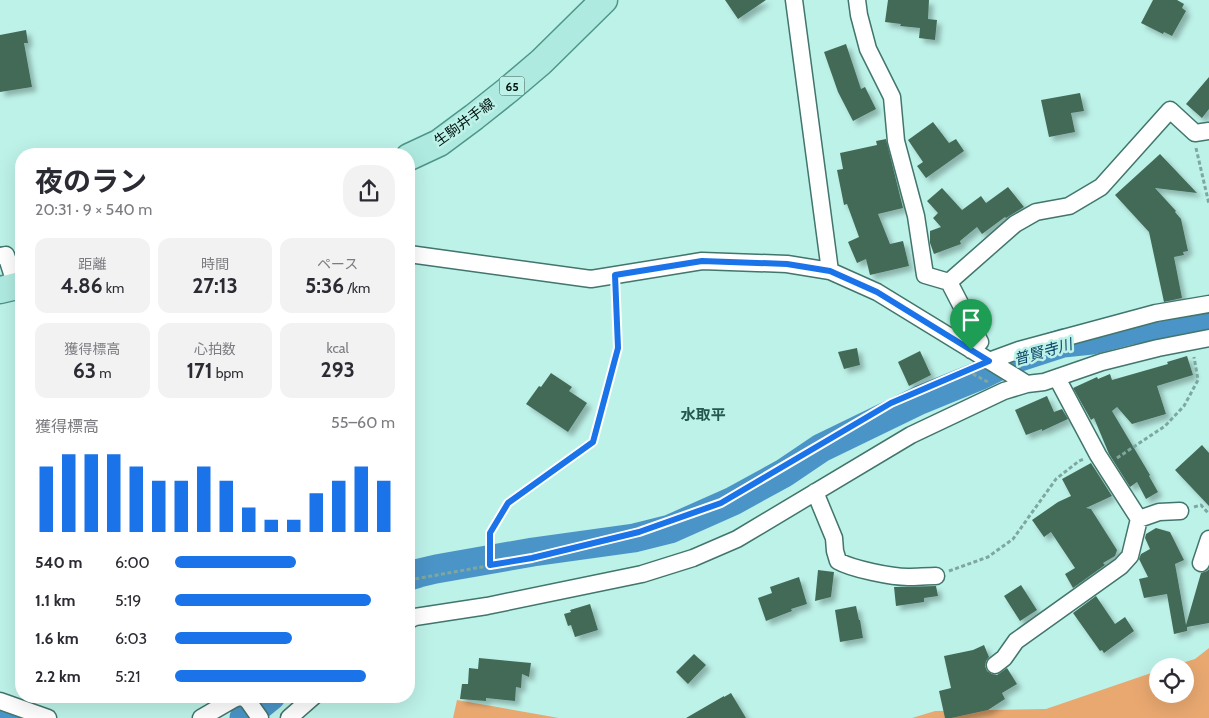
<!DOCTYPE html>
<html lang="ja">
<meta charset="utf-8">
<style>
body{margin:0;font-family:Cabin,"Noto Sans JP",sans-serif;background:#f2f2f3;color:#2b2b33;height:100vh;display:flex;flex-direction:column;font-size:19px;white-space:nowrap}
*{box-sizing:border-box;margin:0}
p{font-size:16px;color:#7c7c81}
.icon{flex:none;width:28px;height:28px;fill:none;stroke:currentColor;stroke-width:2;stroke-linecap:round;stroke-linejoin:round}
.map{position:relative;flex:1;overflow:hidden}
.details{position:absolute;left:15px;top:148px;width:400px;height:555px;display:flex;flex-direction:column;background:#fff;border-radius:20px;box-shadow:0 5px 20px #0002}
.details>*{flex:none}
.controls{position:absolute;left:1149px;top:658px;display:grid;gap:10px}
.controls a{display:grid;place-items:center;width:45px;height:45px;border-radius:50%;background:#fff;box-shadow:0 5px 20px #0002;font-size:25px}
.pin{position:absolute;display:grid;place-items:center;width:42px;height:42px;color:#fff;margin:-51px -21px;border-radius:50% 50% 50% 0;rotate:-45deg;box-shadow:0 0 5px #0007}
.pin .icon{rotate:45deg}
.round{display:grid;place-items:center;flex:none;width:52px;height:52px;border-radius:20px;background:#f2f2f3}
.headline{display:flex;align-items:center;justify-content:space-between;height:85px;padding:0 20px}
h1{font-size:28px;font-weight:700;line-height:38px}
.figures{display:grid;grid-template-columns:repeat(3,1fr);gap:8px;height:85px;padding:5px 20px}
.figures div{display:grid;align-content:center;border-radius:12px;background:#f2f2f3;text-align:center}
.figures b{font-size:21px;font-weight:700}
.figures small{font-size:14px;font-weight:400}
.figures p{font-size:14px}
.chart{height:140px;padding:10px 20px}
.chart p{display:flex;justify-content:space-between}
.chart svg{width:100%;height:90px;margin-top:5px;stroke:#1a73e8;stroke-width:6}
ul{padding:0 20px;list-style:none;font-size:16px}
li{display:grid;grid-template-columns:80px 60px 1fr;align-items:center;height:38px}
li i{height:12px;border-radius:6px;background:#1a73e8}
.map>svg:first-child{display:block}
.forest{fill:#e9a870}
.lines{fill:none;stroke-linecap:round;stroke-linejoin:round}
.river{stroke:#4b94c7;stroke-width:29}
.building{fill:#436b57;filter:url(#shadow)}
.minor-casing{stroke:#42756c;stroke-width:19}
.primary-casing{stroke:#4f9589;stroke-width:29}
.path{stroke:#7ea79f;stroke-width:3;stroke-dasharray:4 2.5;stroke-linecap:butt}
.minor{stroke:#fff;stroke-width:16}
.primary{stroke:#afeae0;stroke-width:26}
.route-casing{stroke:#fff;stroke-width:10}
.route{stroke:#1a73e8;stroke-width:6}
.labels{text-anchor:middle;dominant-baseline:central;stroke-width:5;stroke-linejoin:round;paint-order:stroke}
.shield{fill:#bdf2e8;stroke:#39544f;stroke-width:1}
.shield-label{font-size:12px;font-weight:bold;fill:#00110e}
.street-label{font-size:14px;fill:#00110e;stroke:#bdf2e8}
.water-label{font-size:15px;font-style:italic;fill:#0c4669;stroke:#bdf2e8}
.neighbourhood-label{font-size:15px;font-weight:bold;fill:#25584f;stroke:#bdf2e8}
</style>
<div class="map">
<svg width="1209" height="718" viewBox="0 0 1209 718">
<defs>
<filter id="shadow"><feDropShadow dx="4.5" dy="4.5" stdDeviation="2.5" flood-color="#0004"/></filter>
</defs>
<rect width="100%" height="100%" fill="#bdf2e8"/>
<path class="forest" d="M1209,648V718H912L935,711L1046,709L1157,671L1158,694H1185V666H1172L1195,659Z
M457,700L559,718H453Z"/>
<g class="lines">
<path class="river" d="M409,576L419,573L436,569L533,552L634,538L670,529L733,501L784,473L821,448L920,400L981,375L1011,360L1063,343L1092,340L1127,331L1209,315
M0,715L7,718
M244,718L271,696"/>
</g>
<path class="building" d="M725,0H766L738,19Z
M888,0H929L928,19L937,20L935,40L919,38L920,28L900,26L901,24L885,22Z
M1153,0H1177L1184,4L1182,8L1186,11L1172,36L1164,32L1163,34L1141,23Z
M26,30L28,43H24L32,87L0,92V35Z
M846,44L861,89L865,87L876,109L853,121L838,92L824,52Z
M1209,77V109L1202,118L1186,104Z
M1080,93L1084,111L1071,113L1075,132L1049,137L1041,100Z
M933,122L949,143L956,139L964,151L926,178L917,166L923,162L908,140Z
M886,139L903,208L878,214L890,244L903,241L909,266L870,275L866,259L857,263L848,242L859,237L847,204L844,205L837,170L843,169L840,153L877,145L876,141Z
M1160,154L1197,193L1155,188L1176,211L1175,212L1181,219L1188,251L1183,252L1184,255L1174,257L1182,298L1164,302L1149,232L1115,195Z
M1008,187L1024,207L1006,218L1005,217L982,234L977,227L960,241L961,244L934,254L930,243V231L941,227L933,218L938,213L927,201L942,188L962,210L981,196L986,203Z
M857,348L860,365L844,369L838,352Z
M920,351L931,375L909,386L898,362Z
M1187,356L1193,375L1157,386L1166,414L1132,424L1117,407L1112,411L1150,475L1149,476L1158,492L1146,499L1137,482L1130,487L1109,454L1094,418L1091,420L1073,388L1097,377L1098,379L1110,374L1112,380L1168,364L1167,362Z
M551,373L572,387L569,391L587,403L568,432L526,404L539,386L541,387Z
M1047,396L1054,412L1062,409L1068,419L1042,431V429L1026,435L1015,410Z
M1202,445L1209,453V506L1175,470Z
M1091,463L1112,496L1086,508L1091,509L1117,550L1115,556L1103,563L1105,565L1073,588L1065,574L1075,568L1051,532L1044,537L1032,520L1058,502L1071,496L1062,479Z
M1156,528L1170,532L1184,560L1175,564L1186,625L1201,573L1207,571L1209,569V623L1187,627V631L1174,634L1167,594L1144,598L1139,579L1148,577L1139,559L1141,554L1150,549L1145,538L1146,534Z
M818,570L834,572L831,597L815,601Z
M799,577L807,604L791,609L792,611L766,621L758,598L772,593L770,587Z
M1021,585L1037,610L1020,621L1004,596Z
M936,586L938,596L924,598V602L896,606L894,587Z
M1096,596L1115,624L1125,617L1134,631L1104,653L1102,650L1100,651L1073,613Z
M590,604L598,630L575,637L571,625L568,626L564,614L571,612L570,610Z
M856,606L859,620H860L863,638L840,642L835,610Z
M984,645L989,657L986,661L985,666L987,671L992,674L997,675L1007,668L1017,684L1002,693L1005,699L988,710L951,718H945L939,691L951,688L944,656L973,650Z
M694,654L706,665L688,684L676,672Z
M479,658L531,663L529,677L522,674L521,688L516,687L515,701L486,698V701L460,699L462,684H468L469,668L478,669Z
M731,693L746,718H686L724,696V697Z"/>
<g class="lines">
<defs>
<path id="minor" d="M794,0L830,271
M857,0L859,15L868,49L892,97L896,141L916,216L925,275L949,282L980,342L971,350
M409,254L591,279L702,261L787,264L830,271L877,292L1027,384L1044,382L1102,362L1158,348L1209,338
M0,256L6,255L16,286
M949,282L1015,224L1036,212L1069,206L1101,187L1170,110L1195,133L1209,131
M989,361L1019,350L1156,313L1209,304
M815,492L834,538L835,551L838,561C852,569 892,577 908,577C917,577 927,576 936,576
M1139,519L1159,512L1180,511
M1201,563L1209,539
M409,620L415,617L487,606L642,574L693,558L737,539L911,435L1004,391L1027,384
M995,665L1004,658L1016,641L1121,566L1130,556L1139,519L1098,455L1057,378
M242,696L248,701L260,718
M0,701L48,718
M201,718L232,700L241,696
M289,718L314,696"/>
<path id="primary" d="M409,157L439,143L474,117L508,90L541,62L604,0
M0,290L21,285"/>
</defs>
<use href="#minor" class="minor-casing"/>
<use href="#primary" class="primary-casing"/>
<path class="path" d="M1196,148L1209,204
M967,371L988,382
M1117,458L1165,426L1184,406L1198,380L1194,357
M1194,507L1201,505L1209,514
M490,565V533L508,503L593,442L617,348L616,290
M949,571L988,557L1013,539L1056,479L1079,461L1084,459
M409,580L532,558L591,544L639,532L684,517L721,503L891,403L972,368"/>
<use href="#minor" class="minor"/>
<use href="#primary" class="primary"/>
</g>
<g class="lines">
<defs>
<path id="route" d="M702,261L787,264L830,271L877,292L989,361L891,403L721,503L639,532L532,558L490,565V533L508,503L593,442L618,348L615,275Z"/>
</defs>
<use href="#route" class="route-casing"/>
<use href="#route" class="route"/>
</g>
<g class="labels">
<rect class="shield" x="499.5" y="76.5" width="25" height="19" rx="4"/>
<g class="shield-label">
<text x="512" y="86">65</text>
</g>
<g class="street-label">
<text transform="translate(464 122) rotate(-36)">生駒井手線</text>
</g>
<g class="water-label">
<text transform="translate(1043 352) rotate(-16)">普賢寺川</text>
</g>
<g class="neighbourhood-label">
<text x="703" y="415">水取平</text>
</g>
</g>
</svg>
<div class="controls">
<a><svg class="icon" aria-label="locate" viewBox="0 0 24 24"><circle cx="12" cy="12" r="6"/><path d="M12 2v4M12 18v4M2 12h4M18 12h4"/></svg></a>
</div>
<div class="pin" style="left:971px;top:350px;background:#1e9e55"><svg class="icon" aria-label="arrive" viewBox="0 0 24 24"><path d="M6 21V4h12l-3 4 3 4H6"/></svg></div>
<section class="details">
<div class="headline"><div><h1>夜のラン</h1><p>20:31 · 9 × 540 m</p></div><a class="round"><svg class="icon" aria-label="share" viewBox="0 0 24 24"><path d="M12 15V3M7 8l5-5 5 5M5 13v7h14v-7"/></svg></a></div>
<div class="figures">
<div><p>距離</p><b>4.86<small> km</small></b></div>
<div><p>時間</p><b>27:13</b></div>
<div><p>ペース</p><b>5:36<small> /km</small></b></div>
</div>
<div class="figures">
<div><p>獲得標高</p><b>63<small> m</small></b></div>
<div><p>心拍数</p><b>171<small> bpm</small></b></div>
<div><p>kcal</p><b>293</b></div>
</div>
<div class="chart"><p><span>獲得標高</span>55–60 m</p>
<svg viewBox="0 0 160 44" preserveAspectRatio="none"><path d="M5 44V12M15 44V6M25 44V6M35 44V6M45 44V12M55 44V19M65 44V19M75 44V12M85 44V19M95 44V32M105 44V38M115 44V38M125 44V25M135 44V19M145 44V12M155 44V19"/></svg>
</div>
<ul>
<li><b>540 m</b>6:00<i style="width:55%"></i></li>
<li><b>1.1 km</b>5:19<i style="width:89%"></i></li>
<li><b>1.6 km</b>6:03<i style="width:53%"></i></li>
<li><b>2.2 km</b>5:21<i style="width:87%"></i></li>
</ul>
</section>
</div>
